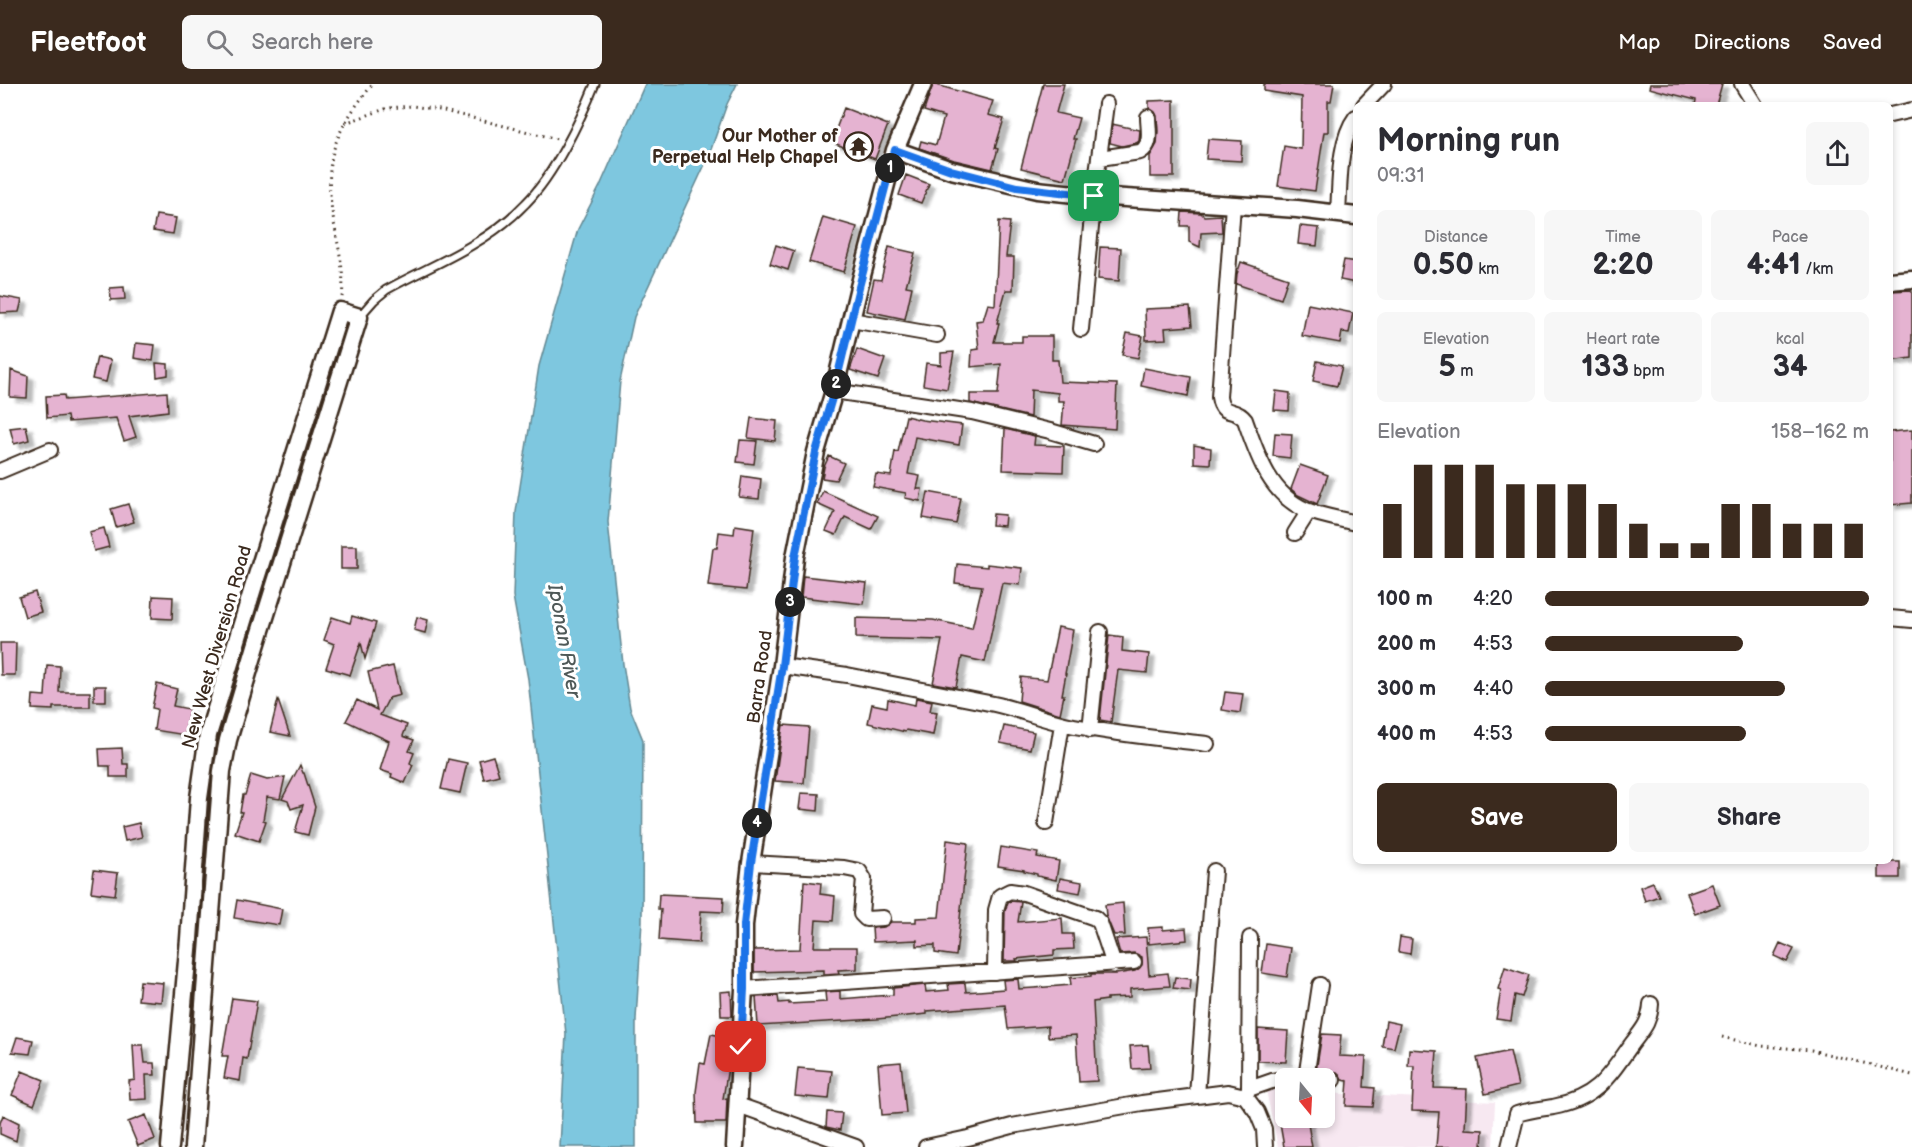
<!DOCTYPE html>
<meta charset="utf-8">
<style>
body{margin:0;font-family:"Balsamiq Sans",sans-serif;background:#f7f7f7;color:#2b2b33;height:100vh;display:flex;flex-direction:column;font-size:22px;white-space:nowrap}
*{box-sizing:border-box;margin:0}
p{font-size:20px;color:#7c7c81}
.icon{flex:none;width:33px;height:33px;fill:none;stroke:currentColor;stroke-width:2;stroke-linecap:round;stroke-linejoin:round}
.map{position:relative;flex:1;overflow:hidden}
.drawer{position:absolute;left:1353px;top:18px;width:540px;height:762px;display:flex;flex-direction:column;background:#fff;border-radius:9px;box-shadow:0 3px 9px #0003}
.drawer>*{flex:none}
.needle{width:39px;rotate:162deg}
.buttons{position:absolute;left:1275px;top:984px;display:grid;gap:12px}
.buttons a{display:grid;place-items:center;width:60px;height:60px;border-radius:9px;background:#fff;box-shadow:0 3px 9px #0003;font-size:30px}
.pin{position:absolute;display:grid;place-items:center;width:51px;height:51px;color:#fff;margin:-26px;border-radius:12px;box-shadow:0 3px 9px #0006}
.km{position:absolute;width:30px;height:30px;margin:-15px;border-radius:50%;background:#222;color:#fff;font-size:16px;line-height:30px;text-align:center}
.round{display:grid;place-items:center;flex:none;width:63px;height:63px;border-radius:9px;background:#f7f7f7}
.headline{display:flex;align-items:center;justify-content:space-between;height:102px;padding:0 24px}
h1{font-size:33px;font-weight:700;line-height:45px}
.metrics{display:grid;grid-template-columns:repeat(3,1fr);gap:9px;height:102px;padding:6px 24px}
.metrics div{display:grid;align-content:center;border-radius:9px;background:#f7f7f7;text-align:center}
.metrics b{font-size:30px;font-weight:700}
.metrics small{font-size:16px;font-weight:400}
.metrics p{font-size:16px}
.chart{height:168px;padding:12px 24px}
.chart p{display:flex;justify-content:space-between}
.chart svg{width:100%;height:108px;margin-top:6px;stroke:#3b2a1e;stroke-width:6}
.primary-button{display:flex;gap:12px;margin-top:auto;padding:12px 24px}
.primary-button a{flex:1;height:69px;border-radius:9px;background:#3b2a1e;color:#fff;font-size:24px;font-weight:700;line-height:69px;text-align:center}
.primary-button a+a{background:#f7f7f7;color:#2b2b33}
ul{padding:0 24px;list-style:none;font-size:20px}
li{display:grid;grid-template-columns:96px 72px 1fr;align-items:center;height:45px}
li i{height:15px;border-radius:8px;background:#3b2a1e}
header{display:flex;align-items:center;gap:36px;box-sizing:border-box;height:84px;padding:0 30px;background:#3b2a1e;color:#fff}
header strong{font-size:28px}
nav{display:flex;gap:33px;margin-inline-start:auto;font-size:21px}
.search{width:420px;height:54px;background:#f7f7f7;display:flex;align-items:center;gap:15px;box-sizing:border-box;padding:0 21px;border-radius:9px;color:#7c7c81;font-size:22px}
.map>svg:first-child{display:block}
.built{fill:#f7e8f1}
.water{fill:#7ec7df;stroke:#638892;stroke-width:1.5}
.building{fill:#e5b3d1;stroke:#3b2a1e;stroke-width:1.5;filter:url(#shadow)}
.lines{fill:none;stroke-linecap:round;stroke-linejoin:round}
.service-casing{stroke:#3b2a1e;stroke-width:11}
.minor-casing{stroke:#3b2a1e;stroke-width:18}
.tertiary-casing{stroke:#3b2a1e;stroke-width:21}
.path{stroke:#3b2a1e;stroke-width:3;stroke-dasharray:1.5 4.5;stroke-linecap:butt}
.service{stroke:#fff;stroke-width:7}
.minor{stroke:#fff;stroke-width:14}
.tertiary{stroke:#fff;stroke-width:16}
.route-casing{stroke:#fff;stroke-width:12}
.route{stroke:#1a73e8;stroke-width:8}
.labels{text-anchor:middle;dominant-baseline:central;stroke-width:6;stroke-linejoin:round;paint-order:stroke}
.poi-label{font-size:18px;font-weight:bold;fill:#3b2a1e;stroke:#fff;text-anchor:end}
.street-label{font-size:18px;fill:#3b2a1e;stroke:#fff}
.water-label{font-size:20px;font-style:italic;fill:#4f5958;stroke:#fff}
</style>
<header>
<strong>Fleetfoot</strong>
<div class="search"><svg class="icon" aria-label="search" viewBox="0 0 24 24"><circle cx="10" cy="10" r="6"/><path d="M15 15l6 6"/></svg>Search here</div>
<nav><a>Map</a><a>Directions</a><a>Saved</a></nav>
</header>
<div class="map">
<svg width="1912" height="1063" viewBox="0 0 1912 1063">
<defs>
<filter id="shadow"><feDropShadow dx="6" dy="4" stdDeviation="1.5" flood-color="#0004"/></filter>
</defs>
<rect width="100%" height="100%" fill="#fff"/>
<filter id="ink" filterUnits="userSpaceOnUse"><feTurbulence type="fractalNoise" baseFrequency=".0167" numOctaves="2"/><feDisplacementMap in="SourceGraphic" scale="12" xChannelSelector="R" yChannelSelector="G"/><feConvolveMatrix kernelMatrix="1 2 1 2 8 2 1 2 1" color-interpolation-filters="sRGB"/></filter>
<g filter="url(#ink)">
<path class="built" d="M1266,1006L1285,1007L1286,1034H1324L1325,1009L1495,1018L1493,1063H1278Z"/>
<path class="water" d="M645,0H737L727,20L708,74L634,233L620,297L608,438L623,580L630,624L643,656L642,837L636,935V1063H560L566,950L528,595L513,512L516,428L539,282L578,145L600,102Z"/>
<path class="building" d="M933,0L993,17L988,31L1004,35L995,64L998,65L992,85L954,76L919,64L921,57L936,61L944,33L924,27Z
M1043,0H1064L1056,29L1079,34L1073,55H1076L1065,95L1021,84Z
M1264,0H1334L1331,17H1328V48H1324L1315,107L1278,102L1284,62L1301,65L1302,13L1264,7Z
M1650,0H1722L1716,21H1695L1696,16L1649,4Z
M1174,16V93H1150V72L1157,60L1158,47L1157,32L1155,28L1149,24V17Z
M844,24L888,41L875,75L831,58Z
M1112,40L1140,46L1139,57L1136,59L1122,62L1110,59Z
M1208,55L1242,57L1241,77L1206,75Z
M906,91L929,100L921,119L899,111Z
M1182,128L1201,129L1204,132L1221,131L1222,148L1201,149L1200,163L1189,158V142H1181Z
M156,131L176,134L173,150L153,147Z
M823,133L857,143L844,188L809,178Z
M999,137L1010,138L1006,173H1014L1013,206H1006L997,239H999L994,258H1022V252H1052V276H1058L1060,298L1117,300L1115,345L1062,341L1064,317H1058V309L1031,306L1030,333L970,319V310H998L1001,280L971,283L972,266L979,265L976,237L983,236L988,220L995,221Z
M1300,142L1319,144L1317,162L1298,160Z
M776,161L794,167L788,186L770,180Z
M889,163L915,169L906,202L912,203L905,235L867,227L874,195L881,196Z
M1100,163L1121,164L1119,197L1098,195Z
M1344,176L1356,178V199L1340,196Z
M1241,178L1288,194L1281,215L1236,200L1237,190Z
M124,203L125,215L111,216L110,204Z
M1912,206V274L1890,277V207Z
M0,212L22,216L19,228L0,229Z
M1308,220L1353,229L1349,249L1342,248L1340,259L1302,252Z
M1190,223L1192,242L1165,244L1166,255L1146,256L1145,225Z
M1127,249L1143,252L1138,274L1122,271Z
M136,259L155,261L153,277L134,274Z
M857,265L885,275L878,295L850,286Z
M954,268L947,305L923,301L926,279L941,281V269Z
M97,273L111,276L106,298L92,295Z
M1317,277L1342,282L1337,302L1313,297Z
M156,279L168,280V291L157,293Z
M1144,284L1191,293L1188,312L1141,302Z
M11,286L28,292L27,314L10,313Z
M1276,307L1290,309L1289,327L1274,326Z
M167,308L168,327L129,332L136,353L124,357L116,334L68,338L67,332L47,334L46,312L64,311L65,316Z
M906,332L922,336L962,341L959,361L915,353L908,390L920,392L917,405H922L920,417L905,414L906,409L873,403L876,390L891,392L895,367L898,368Z
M751,334L777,337L775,357L748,354Z
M26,342L29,356L14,360L10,344Z
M1005,345L1035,352L1034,361L1064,362L1063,388L1003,386Z
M1912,346V419L1890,421V348Z
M1275,349L1292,350L1290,374L1273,372Z
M740,356L757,357L754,380L737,378Z
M1194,361L1211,364L1210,380L1194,379Z
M829,372L844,379L836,396L822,394L824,383Z
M1300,381L1328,391L1317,420L1298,411L1291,405Z
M742,392L761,395L759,415L739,413Z
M823,407L878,432L871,445L845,433L836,451L826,447L835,428L817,420Z
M928,408L961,414L956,440L923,434Z
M128,420L134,438L116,443L111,425Z
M993,430L1005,431L1004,442L992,441Z
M735,441L754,444L746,506L708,502L713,464H717L719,448L734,450Z
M104,444L109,463L94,467L89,448Z
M341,462H357V485H341Z
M957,480L987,483V480L1022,484L1020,501L1002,499L985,578L962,573L956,603L933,599L942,556L856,554V534L933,536L972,544L982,502L955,499Z
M803,492L867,499L864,520L801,513Z
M35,508L41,528L25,533L19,513Z
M153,512L173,513L172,535L152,534Z
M352,532L376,539L365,575L361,559L350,591L326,584L334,560L324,556L332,533L350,539Z
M417,533L428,536L425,549L414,546Z
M1058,543L1073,546L1065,590H1066L1062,611H1064L1060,630L1019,617L1021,593L1047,596Z
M1109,551L1123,553L1122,567L1149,570L1147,589L1118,586L1111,638L1100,636Z
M0,559H16L15,591H1Z
M47,581L60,582L59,608H90V623H53V626L32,625L33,611L45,612Z
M393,582L400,611L389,614L380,631L407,641L403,652L414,656L409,667L414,669L410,679L413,681L405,699L391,693L392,690L380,686L389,657L346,637L357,616L377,626L368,588Z
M157,600L177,605L173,622L189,625L185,651L154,646L157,625L152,624Z
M94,602H106V617H94Z
M1225,608L1243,610L1240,629L1222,626Z
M916,614L932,617L930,627L937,628L933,651L906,646L905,648L868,639L872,620L887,623L888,615L915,621Z
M278,616L290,652L270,648Z
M783,641L809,643L804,699L775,697Z
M1004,642L1034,648L1030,665L1000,659Z
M122,664L123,680H128V693H110V682H100L99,665Z
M493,672L499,691L484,695L479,676Z
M448,675L467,679L460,709L441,705Z
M300,681L303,689H304L315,723L308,751L295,748L303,721L291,725L288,717L282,715Z
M251,691L267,696L285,693L280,715L267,713L263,736L266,737L259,757L235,749L242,728H240L243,711H245Z
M801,709L819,710L818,727L799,725Z
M139,739L142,753L125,757L122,743Z
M947,756L968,759L956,872L935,869V861L917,862V856L873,858L872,844L884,843L891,838H916V834L939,833Z
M1001,763L1038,769L1037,773L1059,777L1056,796L1037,792V790L1024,787V786L998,782Z
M1879,778H1900V794H1879Z
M94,786L118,789L115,811L91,808Z
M1060,794L1082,798L1080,809L1058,805Z
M804,797L821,799L820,810L835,812L833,837L816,836L814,863H857V885L838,886L839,889L824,890V886L754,888V866L800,865Z
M1653,798L1659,812L1645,817L1640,803Z
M1712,800L1720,821L1695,830L1687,809Z
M659,810L724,813L723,828L701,827L699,859L659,856L661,825H658Z
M237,816L282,825L279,841L234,834Z
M1011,817L1021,818L1018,838L1062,834L1063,850H1073L1074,865L1054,866V871L1016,875L1017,877H1004L1005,827L1008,818Z
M1123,819L1125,851H1114L1106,832L1105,821Z
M1163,843V846L1186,844L1187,856L1149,860L1148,844Z
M1146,853L1149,891L1168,889L1170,902L1130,905V913L1107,914V916L1093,918L1097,997L1079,998L1076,951L1048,953V942L1008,945L1005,921L927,927V930L877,935L758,942L756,913L778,912L779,919L789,918V920L826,918L825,908L840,907V915L877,912L893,911V904L925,901L926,908L949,906L948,900L965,899L966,908L1004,905L1003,896L1018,895L1019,905L1034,904L1071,901L1070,894L1091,892V890H1116L1135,887L1142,881V873L1134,869L1120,870L1116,855Z
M1400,853L1412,855L1410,870L1398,868Z
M1780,859L1794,865L1787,878L1774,872Z
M1266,860L1291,864L1287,893L1262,889Z
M1505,883L1529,891L1522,913L1515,911L1511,937L1496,935L1501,906L1498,905Z
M1175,893L1191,895L1190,906L1173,904Z
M140,897L163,899L161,918L138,916Z
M731,907L732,932H721L720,908Z
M232,914L257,917L247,975L243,974L240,997L224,994L228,972H222Z
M1386,937L1400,940L1394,964L1382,962Z
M1258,945L1288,947L1286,978L1258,977Z
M711,950L728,953L722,982L728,983L723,1015L727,1014L726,1039H697L696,1008L700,979L705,980Z
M1322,950L1341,951L1339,972L1366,973L1364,1003L1375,1004L1373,1023L1346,1022L1348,997L1342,996L1340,991L1337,988H1320L1315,994Z
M17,953L33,956L30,970L12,968Z
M133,961H143L145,979H154L155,991H146L147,1015L130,1016L129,997L135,996Z
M1148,961L1150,984L1132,985L1130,962Z
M1409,965L1437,967L1434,1004L1467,1005L1465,1045L1483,1046L1482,1063H1436L1439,1028L1412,1027L1414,982H1408Z
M1510,967L1518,1002L1485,1010L1477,974Z
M901,978L906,1029L882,1031L878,980Z
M798,984L832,987L829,1015L795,1012Z
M22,987L44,996L34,1021L12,1011Z
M827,1028L842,1029L840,1046L826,1043Z
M3,1031L19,1039L16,1057L0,1050V1039Z
M146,1031L155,1055L138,1062L128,1038Z
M1279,1034H1307L1312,1063H1284Z"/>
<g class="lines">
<defs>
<path id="service" d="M359,233L374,216L386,206C414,190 444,178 472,161C491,150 510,136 526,119C554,91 580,37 595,0"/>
<path id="minor" d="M1742,0L1755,21
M1364,21L1384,0
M1890,31L1912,26
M1100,74L1140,68C1153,61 1148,45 1148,33
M1233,121L1219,313C1222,334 1235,322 1245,336C1257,370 1269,410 1306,426C1322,432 1340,435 1356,439
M1338,129C1340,100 1338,57 1356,33
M851,236L937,251
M1081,245L1094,112L1106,20
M834,307L972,328L1050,347L1094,360
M0,387L50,366
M1295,449L1309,427
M1890,534L1912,536
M782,582L847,591L994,620C1018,625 1041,635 1065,640C1111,650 1159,654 1207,660
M1090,646L1100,548
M1046,739L1062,640
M751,779L844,784L859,787L864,795L861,830L866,835L883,834
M995,888L996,826L1000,812L1010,807L1024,809L1095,834L1100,839L1114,881
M744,905L1134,878
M1306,994L1320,901
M1324,996H1333
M1249,1005L1250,854
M1246,1010L1249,1005L1272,997L1291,994
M1197,1011L1214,787
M738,1021L856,1063
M926,1063L968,1054L1012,1042L1142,1019L1228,1008L1245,1012L1257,1028L1264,1045L1265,1063
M1509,1063L1517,1030C1529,1026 1540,1025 1553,1023C1595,1015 1608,994 1631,961C1642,946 1650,939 1651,920"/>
<path id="tertiary" d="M895,66L951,86L1037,106L1094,112L1297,125L1356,132
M1890,197L1912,195
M170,1063L189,855L199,714L208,651L253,504L340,227L359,233L256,562L228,656L222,687L193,1063
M735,1063L744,905V841L751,779L782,582L795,473L816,368L834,307L859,203L895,66L923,0"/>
</defs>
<use href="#service" class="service-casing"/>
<use href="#minor" class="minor-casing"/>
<use href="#tertiary" class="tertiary-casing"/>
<path class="path" d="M345,39L388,24L412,22L440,26L557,55
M342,213C345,190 339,167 335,144C322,79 331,51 373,0
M1722,953L1761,962L1811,966L1912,991"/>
<use href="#service" class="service"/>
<use href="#minor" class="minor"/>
<use href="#tertiary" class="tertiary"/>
</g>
</g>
<g class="lines" filter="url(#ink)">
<defs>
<path id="route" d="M741,963L744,905V841L751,779L782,582L795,473L816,368L834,307L859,203L895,66L951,86L1017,103L1094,112"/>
</defs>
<use href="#route" class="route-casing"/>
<use href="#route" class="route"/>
</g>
<defs>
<symbol id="temple-ring" viewBox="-11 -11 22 22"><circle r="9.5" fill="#fff" stroke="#3b2a1e" stroke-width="1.5"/><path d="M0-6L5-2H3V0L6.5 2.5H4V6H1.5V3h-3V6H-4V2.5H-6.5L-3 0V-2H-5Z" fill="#3b2a1e"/></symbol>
</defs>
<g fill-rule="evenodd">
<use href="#temple-ring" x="842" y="46" width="33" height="33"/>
</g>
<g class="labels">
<g class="poi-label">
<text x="838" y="52">Our Mother of<tspan x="838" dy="21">Perpetual Help Chapel</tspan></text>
</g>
<g class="street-label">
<text transform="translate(217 563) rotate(-74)">New West Diversion Road</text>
<text transform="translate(760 593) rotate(-82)">Barra Road</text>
</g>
<g class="water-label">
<text transform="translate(564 557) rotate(80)">Iponan River</text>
</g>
</g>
</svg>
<div class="buttons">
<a><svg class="needle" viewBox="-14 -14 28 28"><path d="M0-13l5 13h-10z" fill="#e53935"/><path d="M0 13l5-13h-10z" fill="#7c7c81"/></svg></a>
</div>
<div class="pin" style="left:1094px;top:112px;background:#1e9e55"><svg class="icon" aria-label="arrive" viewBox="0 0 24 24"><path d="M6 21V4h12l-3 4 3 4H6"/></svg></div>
<div class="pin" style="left:741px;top:963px;background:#d93025"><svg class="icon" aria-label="check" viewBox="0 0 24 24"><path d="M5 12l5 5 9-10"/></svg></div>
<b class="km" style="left:890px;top:84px">1</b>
<b class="km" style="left:836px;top:300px">2</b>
<b class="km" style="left:790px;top:518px">3</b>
<b class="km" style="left:757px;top:739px">4</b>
<section class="drawer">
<div class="headline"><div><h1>Morning run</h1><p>09:31</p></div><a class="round"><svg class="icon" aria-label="share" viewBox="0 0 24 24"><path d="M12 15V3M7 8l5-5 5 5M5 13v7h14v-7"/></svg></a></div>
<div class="metrics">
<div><p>Distance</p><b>0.50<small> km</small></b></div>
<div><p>Time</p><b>2:20</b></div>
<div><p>Pace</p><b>4:41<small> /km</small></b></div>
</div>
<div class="metrics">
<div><p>Elevation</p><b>5<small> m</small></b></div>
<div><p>Heart rate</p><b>133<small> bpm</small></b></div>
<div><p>kcal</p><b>34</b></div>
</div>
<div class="chart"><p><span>Elevation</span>158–162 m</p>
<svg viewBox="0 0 160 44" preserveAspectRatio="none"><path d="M5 44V22M15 44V6M25 44V6M35 44V6M45 44V14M55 44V14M65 44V14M75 44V22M85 44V30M95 44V38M105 44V38M115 44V22M125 44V22M135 44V30M145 44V30M155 44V30"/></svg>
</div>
<ul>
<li><b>100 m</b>4:20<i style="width:100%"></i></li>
<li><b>200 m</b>4:53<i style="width:61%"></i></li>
<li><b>300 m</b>4:40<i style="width:74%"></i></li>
<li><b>400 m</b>4:53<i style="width:62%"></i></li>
</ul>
<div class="primary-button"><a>Save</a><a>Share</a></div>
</section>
</div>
